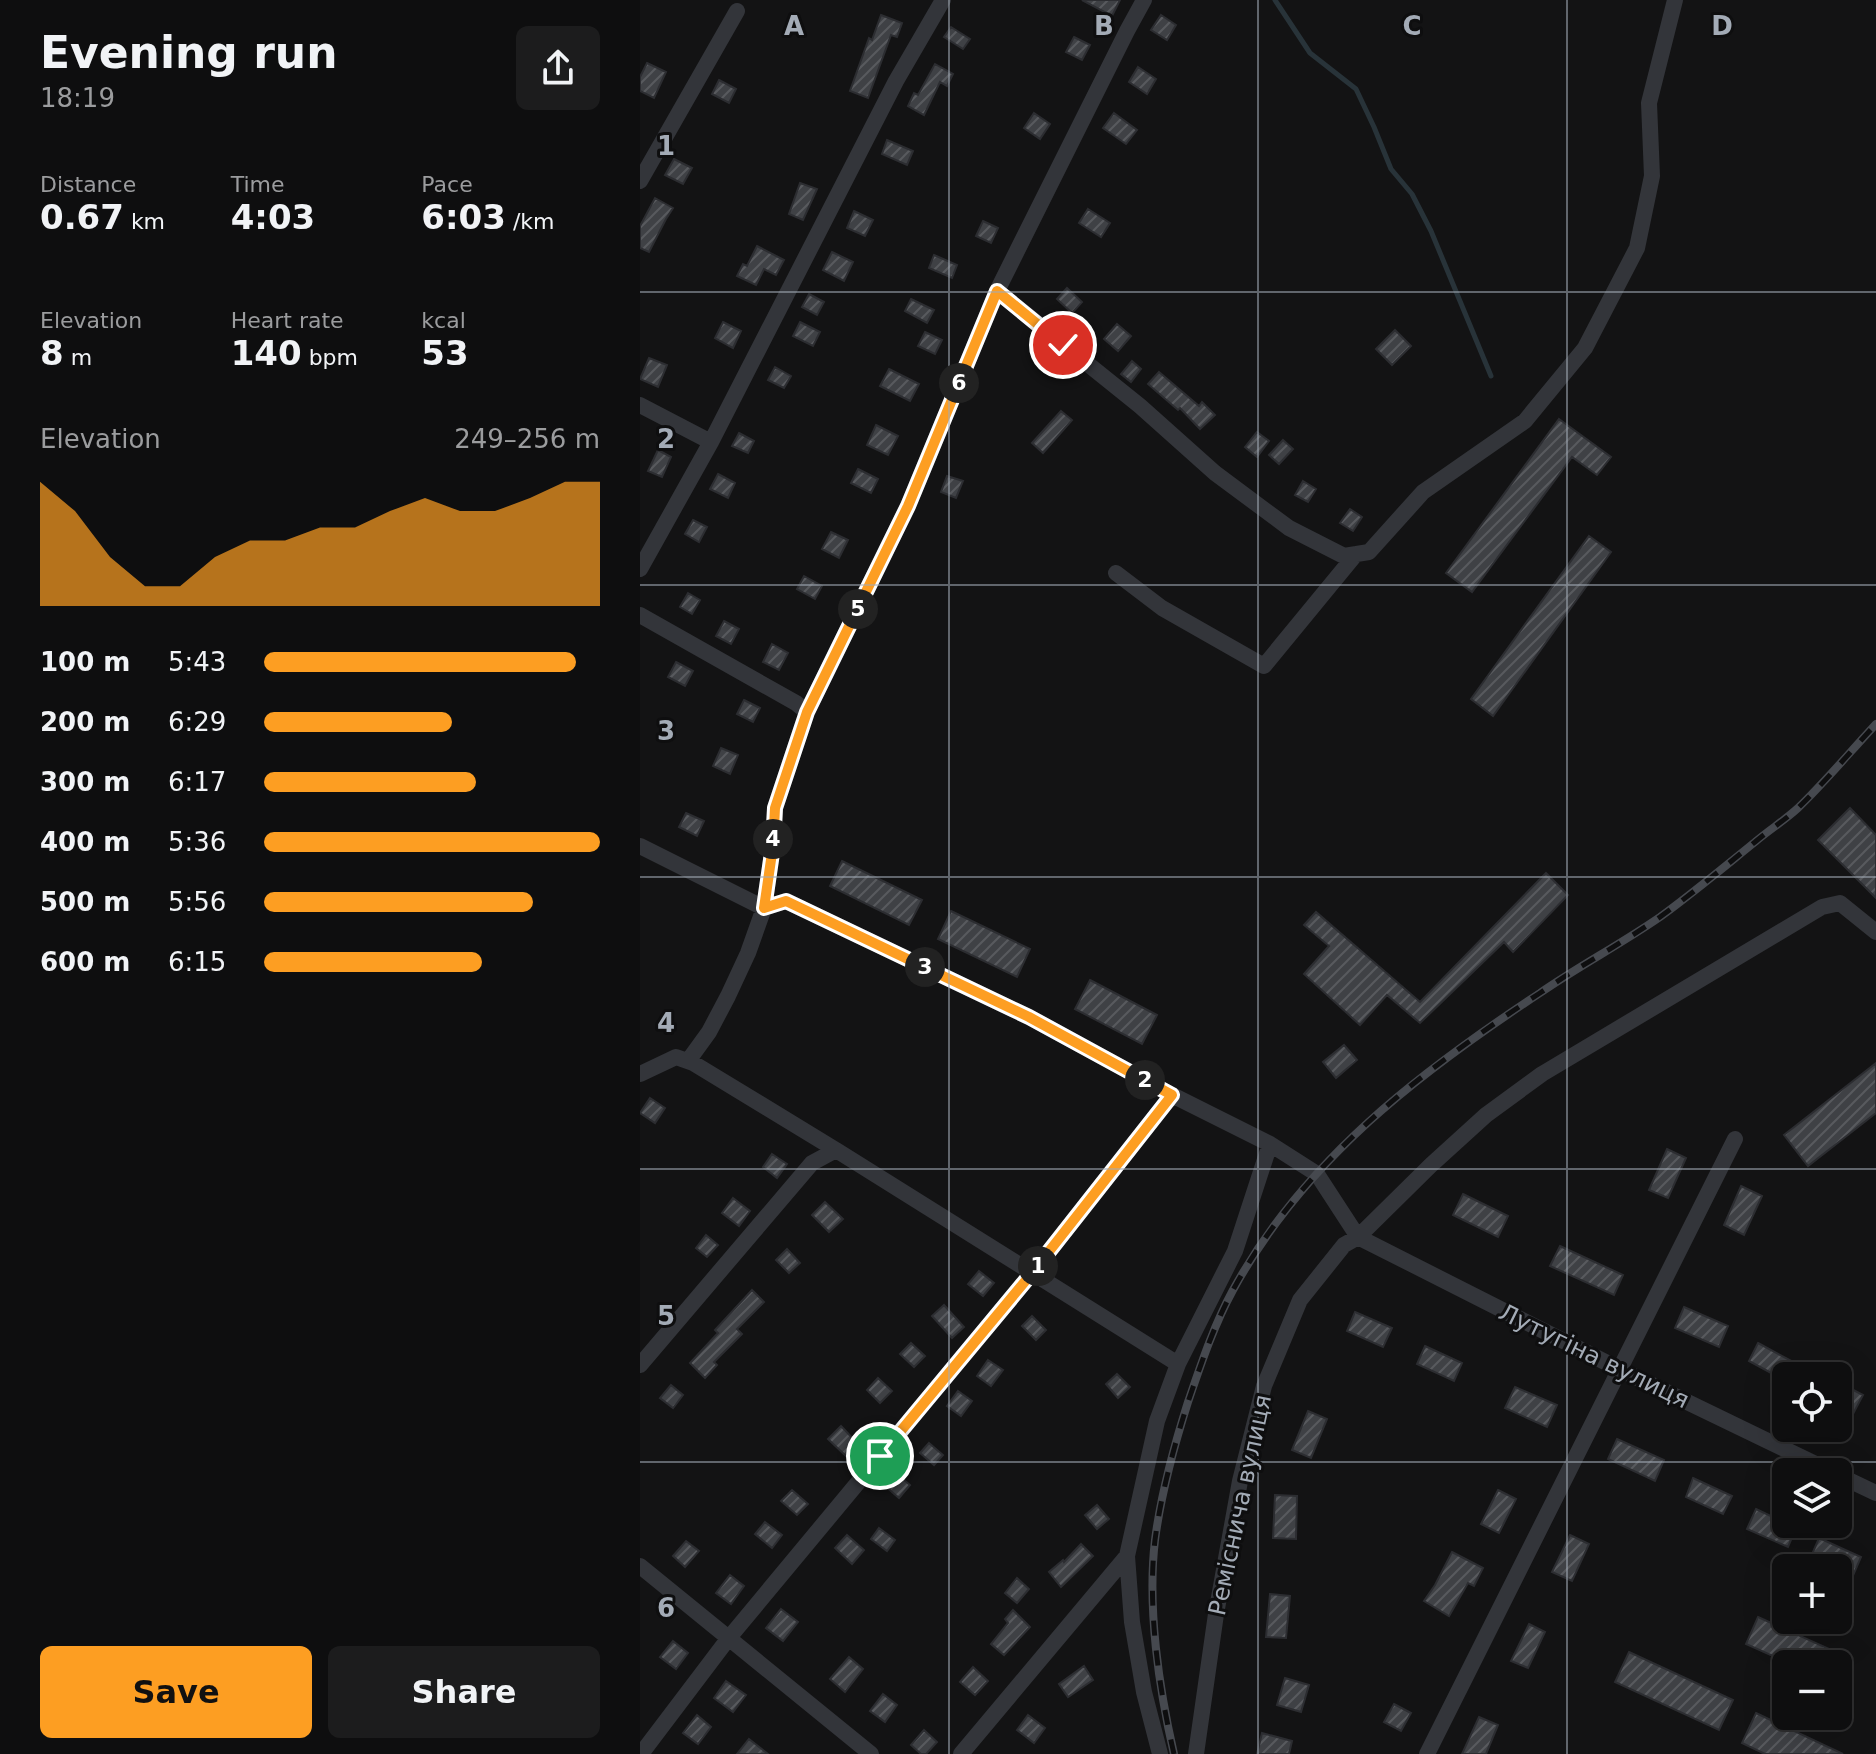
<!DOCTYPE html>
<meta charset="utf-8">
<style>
body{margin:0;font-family:"DejaVu Sans",sans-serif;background:#1c1c1d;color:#f1f3f6;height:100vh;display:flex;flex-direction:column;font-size:30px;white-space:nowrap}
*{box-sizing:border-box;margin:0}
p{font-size:26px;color:#9b9c9e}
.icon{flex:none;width:44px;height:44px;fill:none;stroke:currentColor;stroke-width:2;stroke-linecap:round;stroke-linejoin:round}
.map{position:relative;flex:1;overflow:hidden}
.details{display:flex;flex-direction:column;background:#0e0e0f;width:640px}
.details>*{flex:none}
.controls{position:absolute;left:1132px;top:1362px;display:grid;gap:16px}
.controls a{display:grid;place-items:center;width:80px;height:80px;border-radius:12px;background:#0e0e0f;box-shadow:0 8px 32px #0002,0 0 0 2px #2e2e2f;font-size:40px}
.pin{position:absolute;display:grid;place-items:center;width:68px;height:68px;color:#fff;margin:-34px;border:4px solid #fff;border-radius:50%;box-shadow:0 2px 8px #0007}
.km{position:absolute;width:40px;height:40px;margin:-20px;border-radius:50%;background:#222;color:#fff;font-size:22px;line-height:40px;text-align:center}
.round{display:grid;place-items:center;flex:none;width:84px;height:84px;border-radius:12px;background:#1c1c1d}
.overview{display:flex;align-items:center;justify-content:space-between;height:136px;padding:0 40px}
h1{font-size:44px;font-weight:700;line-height:60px}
.figures{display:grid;grid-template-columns:repeat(3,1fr);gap:12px;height:136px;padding:8px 40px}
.figures div{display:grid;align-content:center}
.figures b{font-size:34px;font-weight:700}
.figures small{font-size:22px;font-weight:400}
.figures p{font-size:22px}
.chart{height:224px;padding:16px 40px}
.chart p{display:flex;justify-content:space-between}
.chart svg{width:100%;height:144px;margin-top:8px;fill:#fd9e22;opacity:.7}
.button{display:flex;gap:16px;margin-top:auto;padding:16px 40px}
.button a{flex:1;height:92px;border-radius:12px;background:#fd9e22;color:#111;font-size:32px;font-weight:700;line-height:92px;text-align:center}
.button a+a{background:#1c1c1d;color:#f1f3f6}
ul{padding:0 40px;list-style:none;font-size:26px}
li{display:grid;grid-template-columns:128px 96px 1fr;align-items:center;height:60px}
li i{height:20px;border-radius:10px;background:#fd9e22}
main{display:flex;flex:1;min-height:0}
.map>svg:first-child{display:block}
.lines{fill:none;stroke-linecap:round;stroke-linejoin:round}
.stream{stroke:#283339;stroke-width:5}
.building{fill:url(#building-hatch);stroke:#2c2d31;stroke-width:2}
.street{stroke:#33353a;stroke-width:16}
.rail-casing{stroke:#46494f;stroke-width:8}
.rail{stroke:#0e0e0f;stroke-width:5;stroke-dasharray:15;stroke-linecap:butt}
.route-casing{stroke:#fff;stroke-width:16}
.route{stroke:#fd9e22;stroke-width:10}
.grid{fill:none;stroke:#a3abb6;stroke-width:2;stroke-opacity:0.55}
.labels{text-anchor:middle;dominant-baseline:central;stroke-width:6;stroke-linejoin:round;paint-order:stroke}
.street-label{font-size:24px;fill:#a3abb6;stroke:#0e0e0f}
.grid-label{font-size:26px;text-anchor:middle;font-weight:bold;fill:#a3abb6;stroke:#0e0e0f;stroke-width:6;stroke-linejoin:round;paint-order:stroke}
</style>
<main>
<section class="details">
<div class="overview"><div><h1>Evening run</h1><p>18:19</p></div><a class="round"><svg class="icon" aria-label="share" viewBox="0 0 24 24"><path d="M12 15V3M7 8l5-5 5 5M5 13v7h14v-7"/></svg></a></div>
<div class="figures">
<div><p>Distance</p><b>0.67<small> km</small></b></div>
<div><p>Time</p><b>4:03</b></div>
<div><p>Pace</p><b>6:03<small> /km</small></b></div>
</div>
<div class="figures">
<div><p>Elevation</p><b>8<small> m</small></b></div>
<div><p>Heart rate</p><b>140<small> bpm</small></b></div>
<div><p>kcal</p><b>53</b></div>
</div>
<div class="chart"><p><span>Elevation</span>249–256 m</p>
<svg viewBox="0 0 160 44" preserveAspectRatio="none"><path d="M0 44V6L10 15L20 29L30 38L40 38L50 29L60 24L70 24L80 20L90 20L100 15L110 11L120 15L130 15L140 11L150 6L160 6V44z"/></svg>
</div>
<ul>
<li><b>100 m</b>5:43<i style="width:93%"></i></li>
<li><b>200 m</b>6:29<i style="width:56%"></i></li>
<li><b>300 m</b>6:17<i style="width:63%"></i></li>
<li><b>400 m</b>5:36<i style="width:100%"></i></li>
<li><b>500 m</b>5:56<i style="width:80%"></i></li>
<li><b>600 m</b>6:15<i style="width:65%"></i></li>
</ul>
<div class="button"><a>Save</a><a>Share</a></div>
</section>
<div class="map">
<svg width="1236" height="1754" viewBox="0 0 1236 1754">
<defs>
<pattern id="building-hatch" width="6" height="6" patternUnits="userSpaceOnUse" patternTransform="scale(2)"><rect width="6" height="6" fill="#3f4145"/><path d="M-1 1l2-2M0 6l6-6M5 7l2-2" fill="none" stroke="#585a5e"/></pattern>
</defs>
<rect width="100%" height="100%" fill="#131314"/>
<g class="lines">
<path class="stream" d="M635,0L670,53L716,89L734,127L751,169L772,194L791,231L851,376"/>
</g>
<path class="building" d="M442,0H480L472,16Z
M241,15L262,23L257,37L251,35L228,98L210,91L229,38L232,40Z
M521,15L536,25L527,40L511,30Z
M311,27L330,39L323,49L304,37Z
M434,37L450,45L442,60L426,52Z
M7,63L26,72L14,98L0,91V77Z
M295,64L313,74L307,86L300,82L284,115L268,106L274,93L278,95Z
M498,67L516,79L507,94L489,82Z
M79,80L96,89L89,103L72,94Z
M394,113L410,124L400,139L384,128Z
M474,113L497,130L486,144L463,128Z
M247,140L273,151L267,165L242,154Z
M34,159L52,168L43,184L25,175Z
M160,183L177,189L163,220L149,214Z
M15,198L33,208L26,219L9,252L0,248V226Z
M448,209L470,223L461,237L439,223Z
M214,211L233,220L225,236L207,228Z
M343,221L358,228L351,243L336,236Z
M117,246L144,260L136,275L124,269L116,285L97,276L103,264L107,266Z
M192,252L213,262L204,281L183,270Z
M294,255L317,265L312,278L289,268Z
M427,288L442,302L432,313L417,299Z
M169,294L184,302L177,315L162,307Z
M271,299L294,310L287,323L265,311Z
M83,322L101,331L93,348L75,338Z
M160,322L180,332L173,346L153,336Z
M477,324L491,336L478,351L464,339Z
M755,330L771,346L752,365L736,349Z
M285,332L302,340L295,354L278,346Z
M9,358L27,365L18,387L0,379Z
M492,361L501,369L491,382L481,374Z
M135,367L151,376L144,388L128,380Z
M249,369L279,384L270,401L240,386Z
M519,372L559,406L562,402L575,415L560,429L540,408L538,410L508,384Z
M421,411L432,420L403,453L392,443Z
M919,419L971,457L957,475L932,457L832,592L806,573Z
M236,425L258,436L248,455L227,445Z
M617,432L629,441L617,457L605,447Z
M99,433L114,441L108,453L92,446Z
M643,440L653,449L639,464L629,455Z
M18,450L31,457L22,477L8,471Z
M218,469L238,479L231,493L211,483Z
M78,474L95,483L88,498L70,489Z
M307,476L323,481L316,498L301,492Z
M663,481L676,489L668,502L655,495Z
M710,509L722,517L713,531L700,523Z
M53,520L67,527L59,542L45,534Z
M191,532L208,540L199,558L182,549Z
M949,536L971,552L853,716L831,699Z
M164,576L182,586L175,599L157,589Z
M48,593L60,600L52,614L40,607Z
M84,621L99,629L91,644L76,636Z
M132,644L148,653L139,670L123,662Z
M36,662L53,671L45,686L28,677Z
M104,700L120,708L113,722L97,714Z
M81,748L98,755L90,774L73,766Z
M1210,808L1236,835V898L1178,840Z
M46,813L64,821L57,836L39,827Z
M202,861L282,900L269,925L190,886Z
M906,873L928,895L873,952L864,942L780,1023L747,995L720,1025L664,974L689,946L664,925L676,912L780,1002Z
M311,911L390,949L377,977L298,939Z
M450,980L517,1015L502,1044L435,1009Z
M704,1045L717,1060L696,1078L683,1062Z
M1236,1063V1113L1168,1166L1144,1135Z
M10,1098L25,1108L15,1123L0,1113Z
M1027,1149L1046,1158L1028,1198L1009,1190Z
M132,1154L147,1164L137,1178L123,1167Z
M1101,1186L1122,1196L1104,1235L1084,1225Z
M823,1194L868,1216L858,1237L813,1215Z
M93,1198L110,1211L99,1226L82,1213Z
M185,1202L203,1219L189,1232L172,1215Z
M66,1235L78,1245L67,1257L56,1248Z
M920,1246L983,1275L974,1295L910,1266Z
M147,1249L160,1263L149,1273L136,1260Z
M339,1271L354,1283L343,1296L328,1284Z
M112,1290L124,1302L97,1329L102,1334L74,1362L77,1365L65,1378L50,1363L78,1333L75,1330Z
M304,1305L324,1327L312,1338L292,1316Z
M1044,1307L1088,1326L1079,1347L1035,1328Z
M715,1312L752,1328L743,1347L707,1331Z
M392,1316L406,1330L396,1340L382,1326Z
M271,1343L285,1356L274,1367L260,1354Z
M1118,1343L1157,1364L1151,1376H1146V1381L1109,1361Z
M785,1346L822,1363L814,1381L777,1364Z
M348,1360L363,1370L351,1386L337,1376Z
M477,1374L490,1387L478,1398L466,1384Z
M238,1378L252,1391L240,1403L227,1390Z
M1198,1382L1223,1395L1213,1414L1198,1407Z
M31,1385L43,1395L33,1408L20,1398Z
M875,1387L917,1405L907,1427L865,1408Z
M318,1391L332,1401L321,1416L307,1406Z
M668,1411L687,1419L671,1458L652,1450Z
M201,1426L218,1444L206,1456L188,1439Z
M977,1439L1024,1460L1015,1481L968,1459Z
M289,1443L303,1455L294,1465L280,1453Z
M256,1473L270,1485L259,1498L245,1486Z
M1053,1478L1092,1496L1083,1514L1046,1497Z
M152,1490L168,1504L157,1515L141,1501Z
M858,1490L876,1499L859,1533L841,1524Z
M635,1495L657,1496L656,1539L633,1538Z
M457,1505L469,1519L457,1529L445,1515Z
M1116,1509L1156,1528L1148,1547L1107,1529Z
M125,1522L142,1535L132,1548L115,1534Z
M239,1528L255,1540L247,1551L231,1539Z
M207,1535L224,1550L212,1564L195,1548Z
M930,1535L949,1544L932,1581L912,1572Z
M1179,1538L1221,1557L1212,1578L1198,1571V1568H1190L1170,1559Z
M46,1541L59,1551L45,1567L33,1556Z
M441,1544L453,1556L421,1587L409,1572L423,1560L424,1562Z
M812,1552L843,1568L834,1586L828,1583L809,1616L784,1601L795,1585Z
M90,1575L104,1586L91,1604L76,1593Z
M377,1578L389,1589L377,1603L365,1593Z
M630,1594L650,1596L646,1638L626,1637Z
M141,1609L158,1622L143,1641L126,1628Z
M373,1610L390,1627L364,1655L351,1644L368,1623L365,1619Z
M1118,1617L1198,1653L1193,1664H1151L1106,1644Z
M889,1624L905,1632L888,1668L871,1661Z
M33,1641L48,1653L36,1669L20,1657Z
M989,1652L1093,1700L1079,1730L975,1682Z
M209,1657L223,1669L205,1692L190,1679Z
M444,1666L453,1680L428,1697L419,1684Z
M333,1667L348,1681L335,1695L320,1682Z
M645,1678L669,1685L661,1712L637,1705Z
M86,1681L106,1695L93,1712L74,1698Z
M243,1694L257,1705L245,1722L230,1711Z
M754,1704L771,1713L761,1731L744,1722Z
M1116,1713L1203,1754H1125L1102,1743Z
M57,1715L71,1727L58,1744L43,1733Z
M388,1715L405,1728L394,1743L377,1730Z
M839,1717L858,1725L846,1754H822Z
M284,1730L297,1742L286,1754H281L271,1745Z
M622,1733L652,1741L649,1754H617Z
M109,1739L128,1754H97Z"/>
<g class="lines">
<path class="street" d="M0,181L97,11
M357,291L500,406L575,473L649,528L704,556L729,552L783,492L885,421L945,348L997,248L1012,176L1009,103L1035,0
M0,405L71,442
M0,569L71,442L256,81L303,0
M476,573L522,608L624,666L716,554
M0,615L156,703L167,712L135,808L133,846L124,908L108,953L88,996L69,1032L48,1061
M167,712L268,506L357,291L487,31L504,0
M0,846L124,908L146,901L389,1017L532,1095L630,1144L677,1174L718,1237L979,1369L1192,1472
M0,1074L36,1057L53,1063L196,1150
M538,1364L595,1251L630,1144
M0,1365L172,1163L196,1150L538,1364L517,1421L487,1556L492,1622L504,1692L520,1754
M1198,1475L1236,1493
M0,1566L231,1754
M1,1754L88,1639L392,1273L532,1095
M321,1754L487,1556
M556,1754L576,1614L600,1481L624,1386L660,1300L704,1245L718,1237L791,1165L846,1115L902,1074L1182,907L1200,903L1236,932
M787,1754L1095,1139"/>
<defs>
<path id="rail" d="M534,1754C519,1689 507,1607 515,1540C521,1494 534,1446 548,1402C561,1364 574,1325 593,1290C664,1160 780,1072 900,993C939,966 981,944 1020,917C1053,893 1084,867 1115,842C1129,830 1145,820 1158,808C1185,782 1210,752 1236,724"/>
</defs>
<use href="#rail" class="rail-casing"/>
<use href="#rail" class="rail"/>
</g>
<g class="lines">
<defs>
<path id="route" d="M240,1456L392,1273L532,1095L389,1017L146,901L124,908L133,846L135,808L167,712L268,506L357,291L423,345"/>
</defs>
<use href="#route" class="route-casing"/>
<use href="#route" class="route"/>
</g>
<path class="grid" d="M309,0V1754M618,0V1754M927,0V1754M0,292H1236M0,585H1236M0,877H1236M0,1169H1236M0,1462H1236"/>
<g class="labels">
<g class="street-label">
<text transform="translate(954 1356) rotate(26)">Лутугіна вулиця</text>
<text transform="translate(600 1505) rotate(-78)">Реміснича вулиця</text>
</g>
</g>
<g class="grid-label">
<text x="154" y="35">A</text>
<text x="464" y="35">B</text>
<text x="772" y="35">C</text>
<text x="1082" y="35">D</text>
<text x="26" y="155">1</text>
<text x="26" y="448">2</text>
<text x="26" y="740">3</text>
<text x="26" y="1032">4</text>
<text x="26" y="1325">5</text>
<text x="26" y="1617">6</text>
</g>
</svg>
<div class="controls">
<a><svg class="icon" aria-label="locate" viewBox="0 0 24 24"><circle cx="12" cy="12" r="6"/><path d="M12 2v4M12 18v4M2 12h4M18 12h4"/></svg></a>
<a><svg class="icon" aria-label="layers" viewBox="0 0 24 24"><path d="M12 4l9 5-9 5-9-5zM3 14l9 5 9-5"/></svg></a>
<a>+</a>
<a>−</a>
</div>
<div class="pin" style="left:240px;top:1456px;background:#1e9e55"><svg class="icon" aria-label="arrive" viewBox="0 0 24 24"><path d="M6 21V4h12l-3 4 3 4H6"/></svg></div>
<div class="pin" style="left:423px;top:345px;background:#d93025"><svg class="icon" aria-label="check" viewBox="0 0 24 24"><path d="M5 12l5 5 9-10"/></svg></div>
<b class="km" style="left:398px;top:1266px">1</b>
<b class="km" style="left:505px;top:1080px">2</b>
<b class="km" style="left:285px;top:967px">3</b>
<b class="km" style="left:133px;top:839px">4</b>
<b class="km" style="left:218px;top:609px">5</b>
<b class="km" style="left:319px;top:383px">6</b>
</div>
</main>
